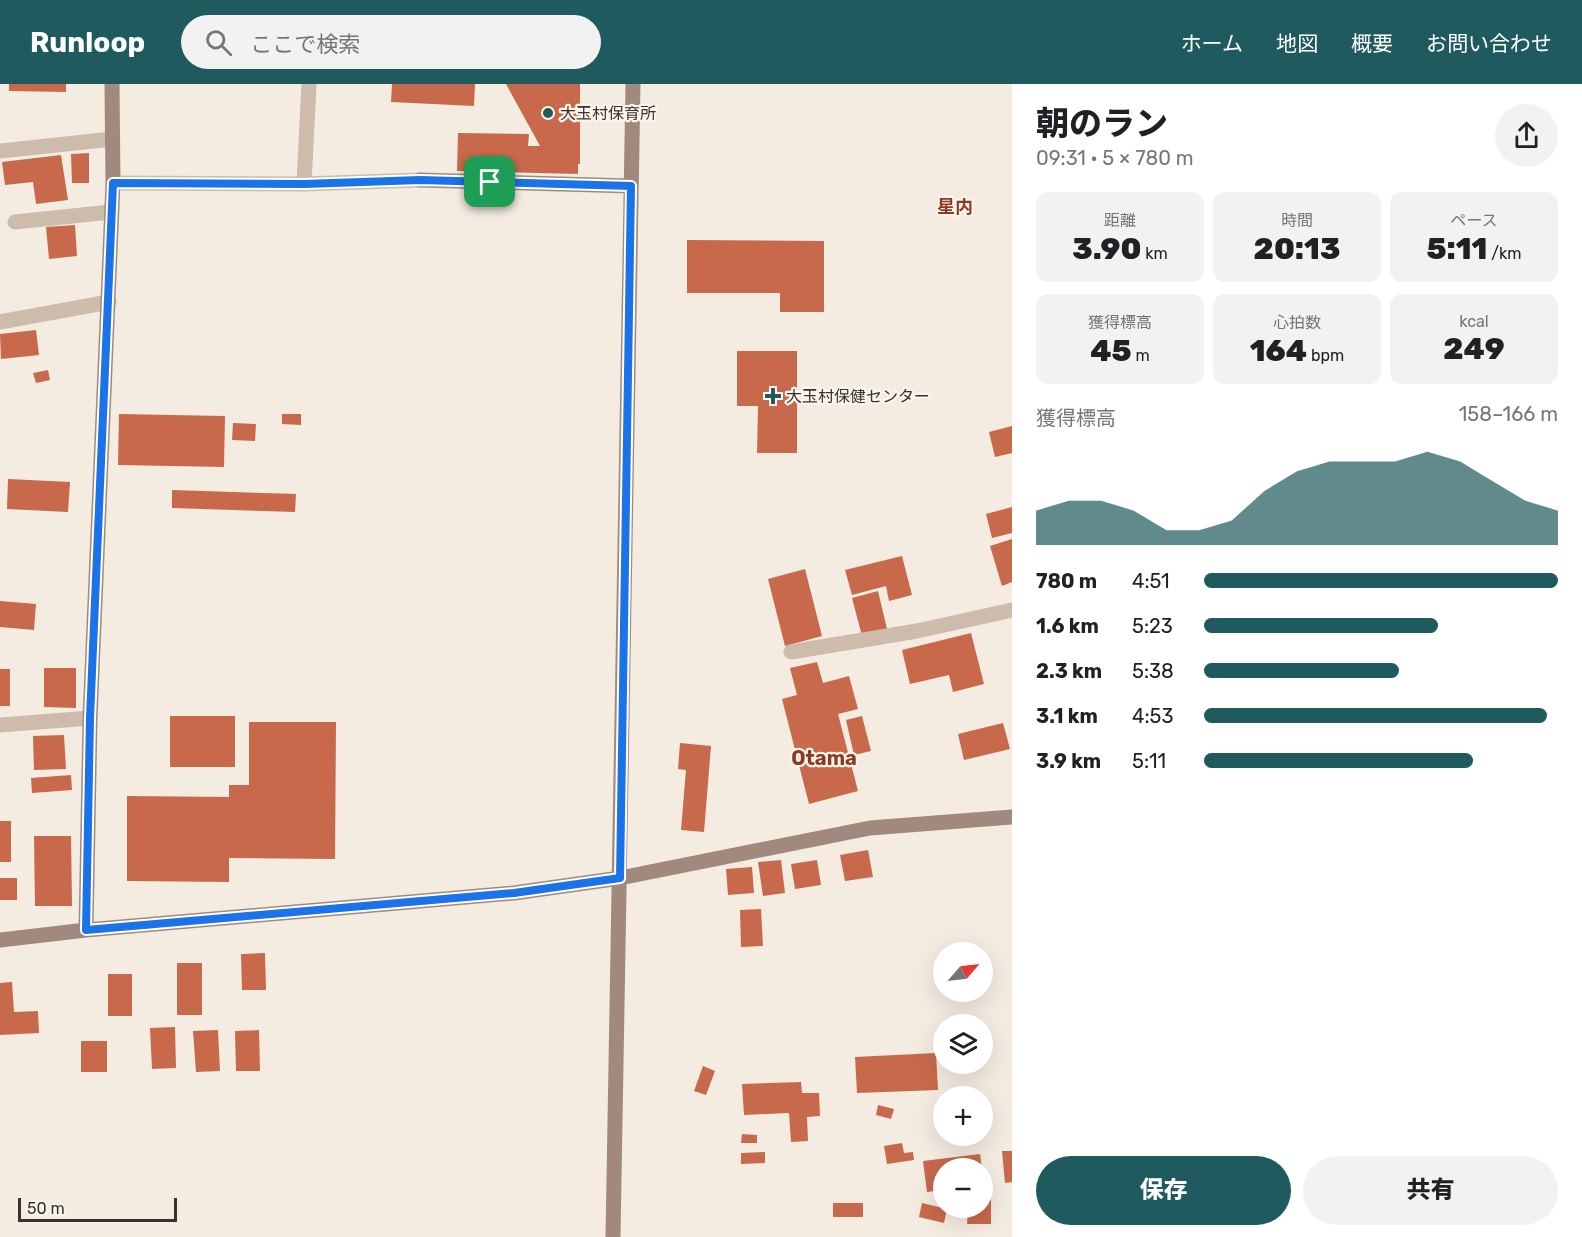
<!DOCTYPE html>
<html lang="ja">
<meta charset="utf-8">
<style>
body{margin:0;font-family:Rubik,"Noto Sans JP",sans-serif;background:#f2f2f2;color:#202124;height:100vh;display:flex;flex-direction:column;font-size:22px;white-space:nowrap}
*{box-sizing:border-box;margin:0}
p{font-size:20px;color:#757577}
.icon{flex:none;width:33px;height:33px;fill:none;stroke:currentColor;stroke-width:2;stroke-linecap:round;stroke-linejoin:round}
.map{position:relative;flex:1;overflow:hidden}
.sheet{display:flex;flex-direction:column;background:#fff;width:570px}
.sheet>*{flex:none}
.needle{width:39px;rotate:62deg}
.controls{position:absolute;left:933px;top:858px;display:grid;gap:12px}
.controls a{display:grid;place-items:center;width:60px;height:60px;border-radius:50%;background:#fff;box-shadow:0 6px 24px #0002;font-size:30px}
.scale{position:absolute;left:18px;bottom:15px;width:159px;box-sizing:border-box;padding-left:6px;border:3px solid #3b302b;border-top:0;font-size:16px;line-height:21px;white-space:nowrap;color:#3b302b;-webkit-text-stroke:4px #fbf5ee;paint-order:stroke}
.pin{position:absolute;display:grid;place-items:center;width:51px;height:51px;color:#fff;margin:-26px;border-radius:12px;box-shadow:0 3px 9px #0006}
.round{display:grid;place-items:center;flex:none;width:63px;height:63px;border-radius:32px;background:#f2f2f2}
.head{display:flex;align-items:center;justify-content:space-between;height:102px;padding:0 24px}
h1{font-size:33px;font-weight:800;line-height:45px}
.metrics{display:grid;grid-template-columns:repeat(3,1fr);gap:9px;height:102px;padding:6px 24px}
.metrics div{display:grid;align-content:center;border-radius:12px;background:#f2f2f2;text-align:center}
.metrics b{font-size:30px;font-weight:800}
.metrics small{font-size:16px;font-weight:400}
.metrics p{font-size:16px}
.chart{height:168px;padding:12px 24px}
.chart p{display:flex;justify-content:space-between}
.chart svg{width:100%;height:108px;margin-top:6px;fill:#1f5a5e;opacity:.7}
.primary-button{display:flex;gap:12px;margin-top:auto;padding:12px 24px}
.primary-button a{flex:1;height:69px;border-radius:36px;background:#1f5a5e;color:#fff;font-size:24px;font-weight:800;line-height:69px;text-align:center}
.primary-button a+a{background:#f2f2f2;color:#202124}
ul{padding:0 24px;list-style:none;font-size:20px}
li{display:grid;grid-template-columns:96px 72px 1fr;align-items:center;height:45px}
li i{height:15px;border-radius:8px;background:#1f5a5e}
header{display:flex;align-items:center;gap:36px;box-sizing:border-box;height:84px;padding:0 30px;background:#1f5a5e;color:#fff}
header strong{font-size:28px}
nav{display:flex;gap:33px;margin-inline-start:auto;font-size:21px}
.search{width:420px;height:54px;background:#f2f2f2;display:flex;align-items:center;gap:15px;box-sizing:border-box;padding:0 21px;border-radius:33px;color:#757577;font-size:22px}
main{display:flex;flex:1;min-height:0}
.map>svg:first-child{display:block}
.building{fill:#c8694b}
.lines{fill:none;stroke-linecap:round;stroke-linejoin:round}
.street{stroke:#cdbbac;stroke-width:15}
.secondary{stroke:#a18a7d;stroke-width:15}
.route-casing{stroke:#fff;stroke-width:12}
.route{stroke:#1a73e8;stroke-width:8}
.poi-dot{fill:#1f5a5e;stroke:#fbf5ee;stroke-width:2}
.labels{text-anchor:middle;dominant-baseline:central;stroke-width:4.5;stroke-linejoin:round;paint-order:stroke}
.poi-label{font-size:16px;fill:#3b302b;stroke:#fbf5ee;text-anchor:start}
.neighbourhood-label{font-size:18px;font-weight:bold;fill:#8c3b22;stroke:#fbf5ee}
.quarter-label{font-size:20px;font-weight:bold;fill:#8c3b22;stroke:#fbf5ee}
</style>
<header>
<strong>Runloop</strong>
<div class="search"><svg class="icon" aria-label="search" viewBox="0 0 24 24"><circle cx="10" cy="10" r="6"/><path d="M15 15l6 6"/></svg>ここで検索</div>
<nav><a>ホーム</a><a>地図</a><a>概要</a><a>お問い合わせ</a></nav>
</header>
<main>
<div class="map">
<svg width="1012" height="1153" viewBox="0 0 1012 1153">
<rect width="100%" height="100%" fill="#f4ebe1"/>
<path class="building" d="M9,0H66V8L9,7Z
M392,0H475L474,22L391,18Z
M506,0H580V80H578V90L457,87L458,49L529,50L528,62H540Z
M89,69V99H72L71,70Z
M61,71L68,116L36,120L33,98L5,101L2,78Z
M75,141L77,172L49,175L46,143Z
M687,156L824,157V228H780V209H687Z
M36,246L39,271L1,275L0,250Z
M737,267H797V369H757L758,322H737Z
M48,286L50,296L36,299L33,289Z
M119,330L225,332L224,383L118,381Z
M282,330H301V341L282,340Z
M233,339L256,340L255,357L232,356Z
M1012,342V369L995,373L989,348Z
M8,395L70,398L68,428L7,425Z
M172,406L296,410L295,428L172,424Z
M1012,423V449L992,454L986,430Z
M1012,455V498L1002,502L990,462Z
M902,472L912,511L889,517L886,502L852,511L845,486Z
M805,485L822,552L785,562L768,495Z
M878,507L887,545L862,552L852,514Z
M0,517L36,520L34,546L0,543Z
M971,549L984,600L953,608L949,591L910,600L902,566Z
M817,578L823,599L849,592L858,625L838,630L858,707L809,720L782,615L797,611L790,584Z
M44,584H76V624L44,623Z
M0,585H10V622H0Z
M170,632H235V683H170Z
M862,632L871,667L854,671L846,636Z
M249,638H336L335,775L229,774V798L127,797V712L229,713V701H249Z
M1003,639L1010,665L964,676L958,650Z
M64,651L66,685L34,686L33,652Z
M680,659L711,662L704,748L681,746L686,686L678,685Z
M71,691L72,706L32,709L31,694Z
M0,737H11V778H0Z
M34,752H71L72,822H35Z
M868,766L873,793L845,797L840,771Z
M781,776L785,809L763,812L758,778Z
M817,776L821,801L795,805L791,780Z
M752,783L754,809L728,811L726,785Z
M0,794H17V816H0Z
M761,825L763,862L741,863L740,826Z
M265,869L266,906H242L241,870Z
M177,879H202V931H177Z
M108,890H132V932H108Z
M12,898L14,928L38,927L39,949L0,951V899Z
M175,943L176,984L152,985L150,944Z
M218,946L220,987L196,988L193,947Z
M259,946L260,987H236L235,947Z
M81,957H107V988H81Z
M936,969L938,1006L857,1009L855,973Z
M703,982L715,987L706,1011L694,1007Z
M801,998L802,1009H819L820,1032L807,1033L808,1057L791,1058L789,1029L744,1031L742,1000Z
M878,1021L894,1025L891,1035L876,1031Z
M742,1050L757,1051V1059H741Z
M902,1059L904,1069L913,1068L914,1076L887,1080L884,1062Z
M1002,1067H1012V1098L1005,1099Z
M765,1068V1079L741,1080V1069Z
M980,1070L982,1084H944V1106L927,1108L923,1077Z
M982,1112L991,1113V1140H967L968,1124H982Z
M833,1119H863V1133H833Z
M922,1119L947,1125L944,1139L919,1133Z"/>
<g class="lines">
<path class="street" d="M0,67L112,55
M113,99L304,100L420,96
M304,100L309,0
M15,138L111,128
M0,238L109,218
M791,568L917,547L1012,526
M0,641L90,634"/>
<path class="secondary" d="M420,96L631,102
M86,846L90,634L113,99L112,0
M0,856L86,846L514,809L620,794L870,744L1012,733
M613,1153L633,0"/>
</g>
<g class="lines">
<defs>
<path id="route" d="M420,96L631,102L620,794L514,809L86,846L90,634L113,99L304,100Z"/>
</defs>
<use href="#route" class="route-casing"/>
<use href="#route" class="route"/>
</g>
<g class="poi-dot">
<circle cx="548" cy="29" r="6"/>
<path d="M770 303h6v6h6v6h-6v6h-6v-6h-6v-6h6z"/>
</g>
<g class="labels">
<g class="poi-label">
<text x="560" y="29">大玉村保育所</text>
<text x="786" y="312">大玉村保健センター</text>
</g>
<g class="neighbourhood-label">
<text x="955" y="123">星内</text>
</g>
<g class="quarter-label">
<text x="824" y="674">Otama</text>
</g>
</g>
</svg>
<div class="controls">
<a><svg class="needle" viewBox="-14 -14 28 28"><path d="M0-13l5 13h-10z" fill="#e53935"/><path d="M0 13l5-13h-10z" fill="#757577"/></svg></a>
<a><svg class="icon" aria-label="layers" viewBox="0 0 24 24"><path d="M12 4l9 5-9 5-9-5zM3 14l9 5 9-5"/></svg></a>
<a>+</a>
<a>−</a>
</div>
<div class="scale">50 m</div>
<div class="pin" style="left:490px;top:98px;background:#1e9e55"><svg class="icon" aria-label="arrive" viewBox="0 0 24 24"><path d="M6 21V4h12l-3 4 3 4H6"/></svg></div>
</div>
<section class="sheet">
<div class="head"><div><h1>朝のラン</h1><p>09:31 · 5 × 780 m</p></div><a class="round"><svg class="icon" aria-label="share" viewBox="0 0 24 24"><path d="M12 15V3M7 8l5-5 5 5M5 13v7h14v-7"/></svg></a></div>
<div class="metrics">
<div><p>距離</p><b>3.90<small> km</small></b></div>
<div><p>時間</p><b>20:13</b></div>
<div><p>ペース</p><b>5:11<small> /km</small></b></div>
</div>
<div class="metrics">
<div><p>獲得標高</p><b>45<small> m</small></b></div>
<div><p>心拍数</p><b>164<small> bpm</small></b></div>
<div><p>kcal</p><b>249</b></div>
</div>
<div class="chart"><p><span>獲得標高</span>158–166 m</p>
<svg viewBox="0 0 160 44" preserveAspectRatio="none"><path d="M0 44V30L10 26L20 26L30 30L40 38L50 38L60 34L70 22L80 14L90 10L100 10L110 10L120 6L130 10L140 18L150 26L160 30V44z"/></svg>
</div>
<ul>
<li><b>780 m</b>4:51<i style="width:100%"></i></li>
<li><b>1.6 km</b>5:23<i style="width:66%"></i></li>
<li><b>2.3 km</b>5:38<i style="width:55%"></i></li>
<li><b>3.1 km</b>4:53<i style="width:97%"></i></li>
<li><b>3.9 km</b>5:11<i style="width:76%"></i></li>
</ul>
<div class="primary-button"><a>保存</a><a>共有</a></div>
</section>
</main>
